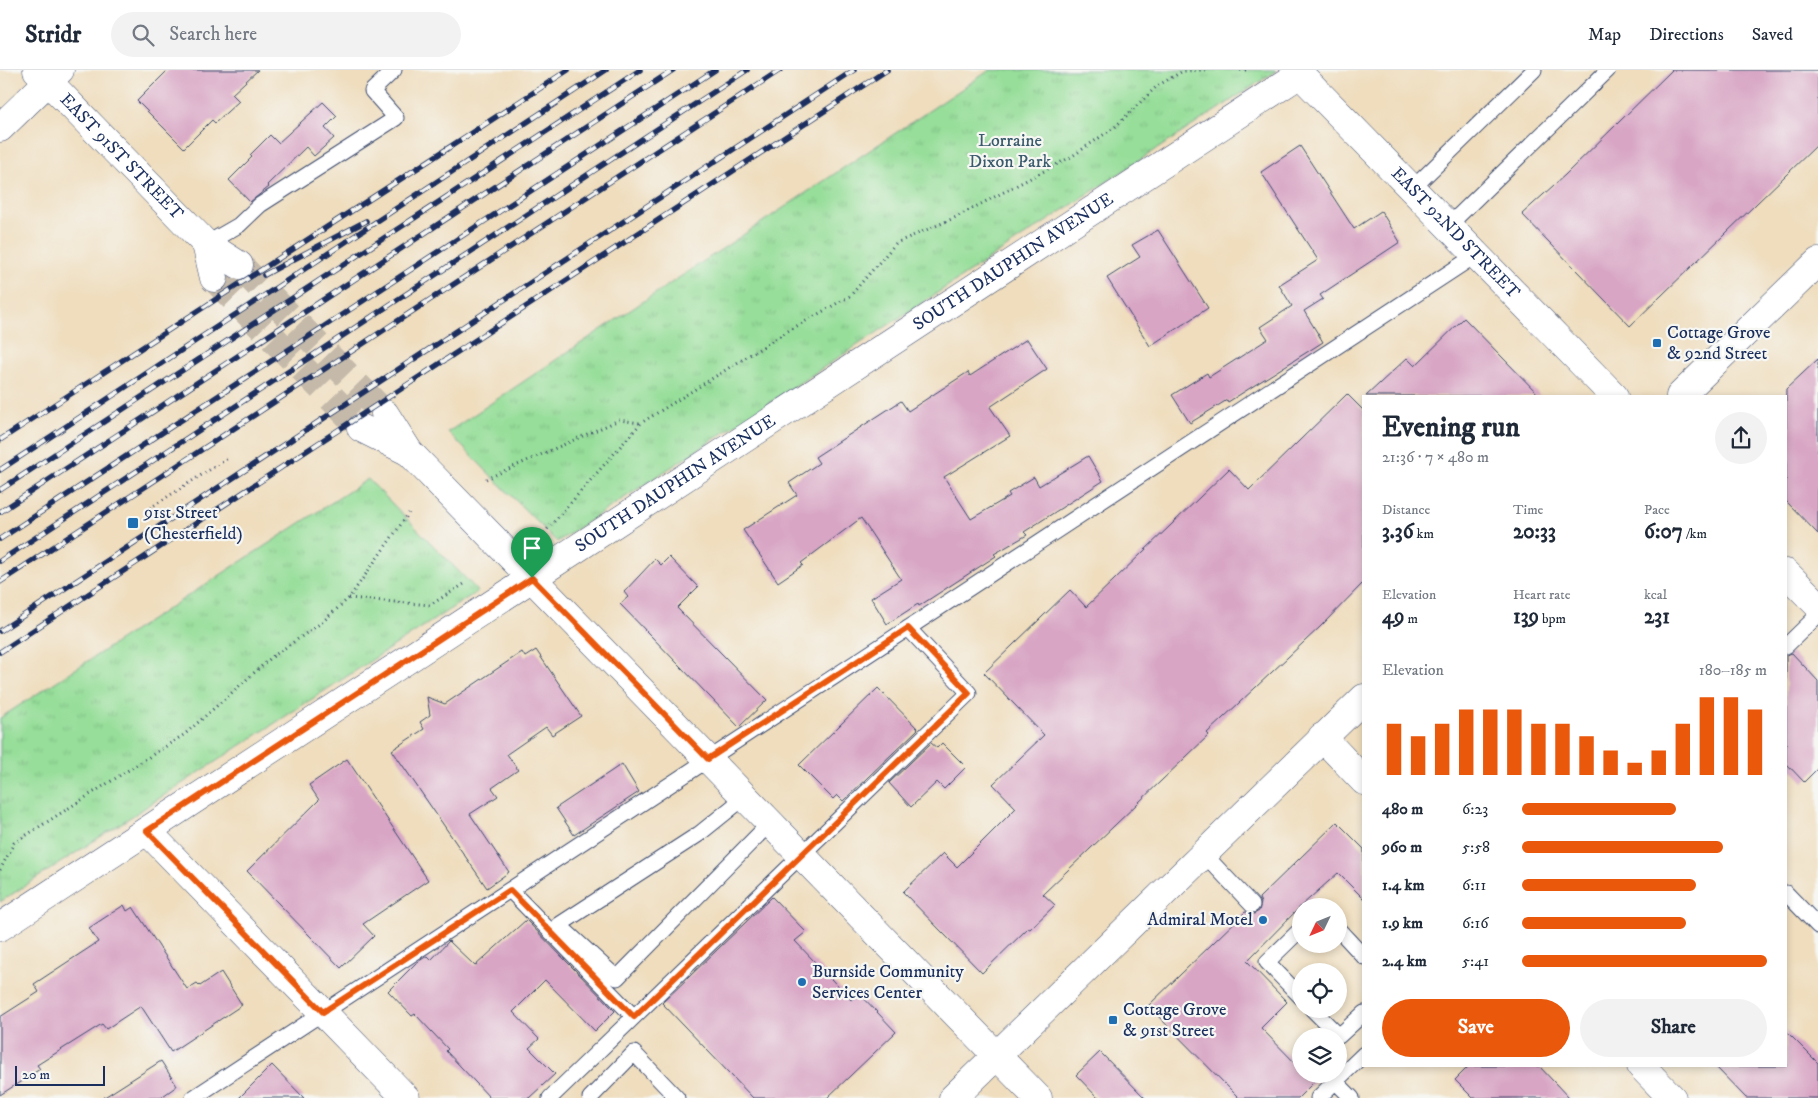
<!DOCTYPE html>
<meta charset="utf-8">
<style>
body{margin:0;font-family:"IM FELL DW Pica",serif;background:#f2f2f3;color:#1f2937;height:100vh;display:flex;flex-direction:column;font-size:19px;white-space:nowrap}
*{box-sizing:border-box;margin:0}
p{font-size:16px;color:#747a83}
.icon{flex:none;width:28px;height:28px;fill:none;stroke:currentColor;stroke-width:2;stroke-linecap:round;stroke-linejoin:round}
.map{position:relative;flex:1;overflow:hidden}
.drawer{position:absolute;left:1362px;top:325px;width:425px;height:672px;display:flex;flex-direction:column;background:#fff;border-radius:0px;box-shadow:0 2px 8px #0003}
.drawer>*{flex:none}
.needle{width:32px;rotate:227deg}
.controls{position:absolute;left:1292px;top:828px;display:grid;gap:10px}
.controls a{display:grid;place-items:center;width:55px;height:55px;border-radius:50%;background:#fff;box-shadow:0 2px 8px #0003;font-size:25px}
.scale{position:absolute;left:15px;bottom:12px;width:90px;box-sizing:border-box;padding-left:5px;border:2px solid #1b2f5e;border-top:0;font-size:14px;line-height:18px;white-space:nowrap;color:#1b2f5e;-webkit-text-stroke:4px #f6f6f2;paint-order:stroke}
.pin{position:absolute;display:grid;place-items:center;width:42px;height:42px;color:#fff;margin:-51px -21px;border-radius:50% 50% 50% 0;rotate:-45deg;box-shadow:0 0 5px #0007}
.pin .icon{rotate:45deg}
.round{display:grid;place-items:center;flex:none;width:52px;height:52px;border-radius:26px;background:#f2f2f3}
.overview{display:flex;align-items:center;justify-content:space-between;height:85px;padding:0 20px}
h1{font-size:28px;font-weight:800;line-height:38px}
.figures{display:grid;grid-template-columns:repeat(3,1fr);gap:8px;height:85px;padding:5px 20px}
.figures div{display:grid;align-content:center}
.figures b{font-size:21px;font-weight:800}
.figures small{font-size:14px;font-weight:400}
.figures p{font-size:14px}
.chart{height:140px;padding:10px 20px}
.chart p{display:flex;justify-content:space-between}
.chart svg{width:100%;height:90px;margin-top:5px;stroke:#ea580c;stroke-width:6}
.button{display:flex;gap:10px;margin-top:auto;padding:10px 20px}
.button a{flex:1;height:58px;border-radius:30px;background:#ea580c;color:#fff;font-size:20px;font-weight:800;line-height:58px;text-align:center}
.button a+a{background:#f2f2f3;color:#1f2937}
ul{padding:0 20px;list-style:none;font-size:16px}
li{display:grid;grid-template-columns:80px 60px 1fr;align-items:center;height:38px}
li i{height:12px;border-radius:6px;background:#ea580c}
header{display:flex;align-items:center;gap:30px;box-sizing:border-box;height:70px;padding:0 25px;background:#fff;border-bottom:1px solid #e0e1e3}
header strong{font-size:24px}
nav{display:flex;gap:28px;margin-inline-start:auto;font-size:18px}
.search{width:350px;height:45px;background:#f2f2f3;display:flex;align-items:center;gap:12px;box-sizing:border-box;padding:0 18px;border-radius:28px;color:#747a83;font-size:19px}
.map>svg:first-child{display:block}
.park{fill:url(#park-tufts);stroke:#58867c}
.building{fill:#d8a5c4}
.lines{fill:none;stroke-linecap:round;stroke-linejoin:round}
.street-tunnel{stroke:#c5baaa;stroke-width:28;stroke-dasharray:28 14;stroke-linecap:butt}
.lane-casing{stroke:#3b496c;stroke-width:17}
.street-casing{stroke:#3b496c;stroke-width:29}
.secondary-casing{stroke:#3b496c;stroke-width:29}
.path{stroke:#3b496c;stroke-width:3;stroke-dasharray:1 4;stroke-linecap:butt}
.lane{stroke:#fff;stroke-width:15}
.street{stroke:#fff;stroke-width:28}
.secondary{stroke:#fff;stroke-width:28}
.rail-casing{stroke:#1b2f5e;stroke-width:5.5}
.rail{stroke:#f6f6f2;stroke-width:4;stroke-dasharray:11;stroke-linecap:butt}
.route-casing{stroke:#fff;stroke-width:10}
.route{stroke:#ea580c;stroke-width:6}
.poi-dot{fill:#1f6fb2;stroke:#f6f6f2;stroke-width:2}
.labels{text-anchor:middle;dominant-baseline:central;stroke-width:4.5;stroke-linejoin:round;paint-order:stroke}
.park-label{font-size:18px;fill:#3a5b6d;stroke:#f6f6f2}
.street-label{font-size:18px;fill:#1b2f5e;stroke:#f6f6f2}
.poi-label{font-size:18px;fill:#1b2f5e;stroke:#f6f6f2;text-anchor:start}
</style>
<header>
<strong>Stridr</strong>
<div class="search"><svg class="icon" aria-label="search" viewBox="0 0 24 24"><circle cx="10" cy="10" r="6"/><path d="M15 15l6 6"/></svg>Search here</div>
<nav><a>Map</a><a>Directions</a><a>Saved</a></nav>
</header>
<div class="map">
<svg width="1818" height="1028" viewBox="0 0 1818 1028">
<defs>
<pattern id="park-tufts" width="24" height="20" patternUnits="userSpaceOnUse" patternTransform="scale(1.25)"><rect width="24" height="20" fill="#96de99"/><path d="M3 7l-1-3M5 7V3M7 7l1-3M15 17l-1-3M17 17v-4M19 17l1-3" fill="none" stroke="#81bf86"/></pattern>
</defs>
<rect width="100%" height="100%" fill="#f6f6f2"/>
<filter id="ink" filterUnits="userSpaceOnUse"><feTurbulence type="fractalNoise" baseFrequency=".02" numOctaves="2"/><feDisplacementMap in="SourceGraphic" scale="10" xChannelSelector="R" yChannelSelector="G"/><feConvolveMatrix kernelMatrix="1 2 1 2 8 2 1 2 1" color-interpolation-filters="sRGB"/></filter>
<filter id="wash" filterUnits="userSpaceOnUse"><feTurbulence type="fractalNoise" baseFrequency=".0096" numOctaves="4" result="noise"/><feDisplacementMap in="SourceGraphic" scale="20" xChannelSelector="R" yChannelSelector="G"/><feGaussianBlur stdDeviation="1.12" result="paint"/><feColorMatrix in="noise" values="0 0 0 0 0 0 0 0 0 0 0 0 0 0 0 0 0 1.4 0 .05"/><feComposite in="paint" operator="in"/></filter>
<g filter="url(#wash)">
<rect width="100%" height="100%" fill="#efddbd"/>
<path class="park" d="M990,0H1274L1276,1L557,472L448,362Z
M368,409L478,521L0,832V648Z"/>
<g id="blocks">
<path class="building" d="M168,0H258L232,24L239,31L215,53L212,50L184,78L137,31Z
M1672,0H1818V74L1630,256L1522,144L1565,105Z
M323,32L337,46L325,58L334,68L314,86L306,77L267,115L269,117L250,132L229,110L252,87L250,85L270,65L278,73Z
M1300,76L1354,159L1381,141L1400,172L1320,225L1323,229L1304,241L1323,272L1228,332L1227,330L1190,353L1172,325L1207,303L1209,307L1268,269L1260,257L1292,236L1279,215L1318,190L1261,102Z
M1158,160L1208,238L1150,276L1107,208L1140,187L1132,175Z
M1464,248L1540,326H1366L1407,288L1415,296Z
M1027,269L1047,299L990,337L1010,366L944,407L971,449L1010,426L1008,423L1034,407L1039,416L1088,386L1103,411L1024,462L1027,465L994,484L996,486L919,536L918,534L887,554L871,528L901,509L861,448L801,493L803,495L778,512L743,460L797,425L789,413L819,393L815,387L901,331L908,341L968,302L970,306Z
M1818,289V464L1786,431V319Z
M1347,324L1364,341V512L1320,557L1207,663L1209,665L1043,824L1055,835L1030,859L1028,858L982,903L903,822L943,783L957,797L1016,738L993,714L1044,665L984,603L1070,520L1086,537L1229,399L1249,420Z
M669,487L698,517L677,538L767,630L739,657L620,534L628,527L624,522L655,489L661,495Z
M536,580L581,646L552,665L546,657L507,684L518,700L492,718L498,726L470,744L509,802L487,818L392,680L424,659L420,652L430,645L427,627L445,634L522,582L525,587Z
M1792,583L1818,611V698L1804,712L1786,693V585Z
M878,618L918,659L843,731L837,725L833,729L799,695Z
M931,673L937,678L942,673L966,697L944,719L937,712L911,737L889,713Z
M347,689L428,810L363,854L374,866L341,898L247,801L319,730L309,715Z
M622,694L639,722L574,765L556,738Z
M1337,752L1364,779V829L1338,803L1301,836L1247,891L1287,932L1261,958L1301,999V1004H1306L1314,1012L1298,1028H1239L1148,936L1245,842L1254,844L1259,841L1261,833L1259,828Z
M772,827L806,862L795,871L851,930L859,923L896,962L827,1028H753L662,933Z
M124,835L127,841L133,837L187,919L197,913L200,916L221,902L242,935L171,982L141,936L106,959L102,954L37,995L40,999L0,1025V947L39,922L34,914L98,872L89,858Z
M526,850L615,941L595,961L545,910L513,942L539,969L529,978L555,1004L529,1028H490L446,981L448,979L415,944L412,946L388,921L416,893L427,886L431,890L449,871L475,896Z
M1786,961L1818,993V1028H1746L1715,996H1786Z
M1100,982L1145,1028H1098L1076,1005Z
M161,991L177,1016L160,1028H103Z
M272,995L304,1028H239Z
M1469,996H1539L1569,1028H1473L1455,1010Z"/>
</g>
</g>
<g filter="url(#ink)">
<use href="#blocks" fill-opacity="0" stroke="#3b496c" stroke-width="1"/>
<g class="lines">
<path class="street-tunnel" d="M239,195L385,344
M214,208L361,358"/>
<defs>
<path id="lane" d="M1412,119L1534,0
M1448,156L1608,0
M206,174L239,155L260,135L396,48L372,21L394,0
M1786,576L1818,545
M745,727L699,764L559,855L617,908L770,753
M1203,783L1252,835
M510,820L634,947
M1786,823L1818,856
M1301,859L1267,892L1301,927
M1339,860L1364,887
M1312,939L1339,966L1364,943
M1335,1011L1352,1028
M193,1028L1476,185
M550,1028L969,623L908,558
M590,1028L634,983L677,1028
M1318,1028L1364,984"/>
<g id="street">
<path id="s1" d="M37,0L206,174L239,195"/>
<path id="s2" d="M1296,0L1614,326"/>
<path d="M0,58L60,0"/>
<path d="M206,174L214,208"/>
<path d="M385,344L409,382L1038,1028"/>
<path d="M361,358L409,382"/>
<path d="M1786,503L1818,535"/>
<path d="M1322,667L1364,711"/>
<path d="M147,761L406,1028"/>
<path id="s3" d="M0,857L1300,4"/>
<path d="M1641,996L1672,1028"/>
</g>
<path id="secondary" d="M1680,326L1818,192
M953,1028L1364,628"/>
</defs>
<use href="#lane" class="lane-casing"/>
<use href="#street" class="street-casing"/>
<use href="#secondary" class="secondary-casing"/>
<path class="path" d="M1240,0H1250
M486,409L619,350L640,353
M150,438L228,388
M544,463L641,353L788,261L850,226L896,173L954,148L1071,87L1115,57L1157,16L1183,1L1209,0
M349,528L430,535L466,513
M0,800L14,773L185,664L272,587L321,553L349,528L409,443"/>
<use href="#lane" class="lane"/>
<use href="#street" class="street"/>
<use href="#secondary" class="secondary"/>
<defs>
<path id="rail" d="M264,205L366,151
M0,370L568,0
M0,400L606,0
M0,420L640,0
M0,442L673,0
M0,469L715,0
M0,491L747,0
M0,512L780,0
M0,561L854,0
M0,582L887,0"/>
</defs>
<use href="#rail" class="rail-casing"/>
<use href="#rail" class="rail"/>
</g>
</g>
<g class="lines" filter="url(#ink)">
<defs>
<path id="route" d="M532,508L708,689L908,558L969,623L634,947L510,820L323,942L147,761Z"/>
</defs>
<use href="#route" class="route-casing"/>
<use href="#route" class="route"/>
</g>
<g class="poi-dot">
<rect x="1652" y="268" width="10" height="10" rx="2.5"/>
<rect x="127" y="447" width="12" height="12" rx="2.5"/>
<circle cx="1263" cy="850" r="5"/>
<circle cx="802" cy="912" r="5"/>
<rect x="1108" y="945" width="10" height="10" rx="2.5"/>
</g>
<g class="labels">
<g class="park-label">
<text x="1010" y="71">Lorraine<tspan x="1010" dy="21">Dixon Park</tspan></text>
</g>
<g class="street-label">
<text stroke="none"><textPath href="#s1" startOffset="121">EAST 91ST STREET</textPath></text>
<text stroke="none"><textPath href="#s2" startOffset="228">EAST 92ND STREET</textPath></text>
<text stroke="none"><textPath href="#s3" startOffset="1212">SOUTH DAUPHIN AVENUE</textPath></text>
<text stroke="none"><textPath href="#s3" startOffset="808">SOUTH DAUPHIN AVENUE</textPath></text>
</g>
<g class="poi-label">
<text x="1667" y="263">Cottage Grove<tspan x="1667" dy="21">&amp; 92nd Street</tspan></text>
<text x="144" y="443">91st Street<tspan x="144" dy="21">(Chesterfield)</tspan></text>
<text x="1253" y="850" text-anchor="end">Admiral Motel</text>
<text x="812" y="902">Burnside Community<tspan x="812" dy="21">Services Center</tspan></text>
<text x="1123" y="940">Cottage Grove<tspan x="1123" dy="21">&amp; 91st Street</tspan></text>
</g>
</g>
</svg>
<div class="controls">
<a><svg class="needle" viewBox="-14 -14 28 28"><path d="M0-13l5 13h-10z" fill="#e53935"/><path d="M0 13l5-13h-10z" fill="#747a83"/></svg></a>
<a><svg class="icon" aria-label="locate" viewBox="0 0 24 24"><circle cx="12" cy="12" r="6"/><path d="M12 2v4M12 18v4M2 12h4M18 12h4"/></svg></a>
<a><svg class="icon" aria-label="layers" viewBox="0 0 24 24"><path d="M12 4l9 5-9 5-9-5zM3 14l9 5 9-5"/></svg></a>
</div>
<div class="scale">20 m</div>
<div class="pin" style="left:532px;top:508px;background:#1e9e55"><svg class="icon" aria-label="arrive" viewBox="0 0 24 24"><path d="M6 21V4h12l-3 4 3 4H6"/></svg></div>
<section class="drawer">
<div class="overview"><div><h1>Evening run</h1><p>21:36 · 7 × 480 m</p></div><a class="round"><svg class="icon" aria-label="share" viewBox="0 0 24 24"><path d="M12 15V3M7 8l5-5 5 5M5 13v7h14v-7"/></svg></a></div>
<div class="figures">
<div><p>Distance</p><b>3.36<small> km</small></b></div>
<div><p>Time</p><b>20:33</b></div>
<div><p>Pace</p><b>6:07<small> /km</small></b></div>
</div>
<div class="figures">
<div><p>Elevation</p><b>49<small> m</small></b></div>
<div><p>Heart rate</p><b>139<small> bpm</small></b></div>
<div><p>kcal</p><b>231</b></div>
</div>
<div class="chart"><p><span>Elevation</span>180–185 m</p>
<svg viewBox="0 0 160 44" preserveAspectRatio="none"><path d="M5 44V19M15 44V25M25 44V19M35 44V12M45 44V12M55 44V12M65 44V19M75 44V19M85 44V25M95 44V32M105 44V38M115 44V32M125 44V19M135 44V6M145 44V6M155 44V12"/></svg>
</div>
<ul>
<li><b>480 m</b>6:23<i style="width:63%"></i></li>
<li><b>960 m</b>5:58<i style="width:82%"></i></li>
<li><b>1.4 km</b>6:11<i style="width:71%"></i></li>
<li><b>1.9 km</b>6:16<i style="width:67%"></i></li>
<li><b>2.4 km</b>5:41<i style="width:100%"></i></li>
</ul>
<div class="button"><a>Save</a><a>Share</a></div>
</section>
</div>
